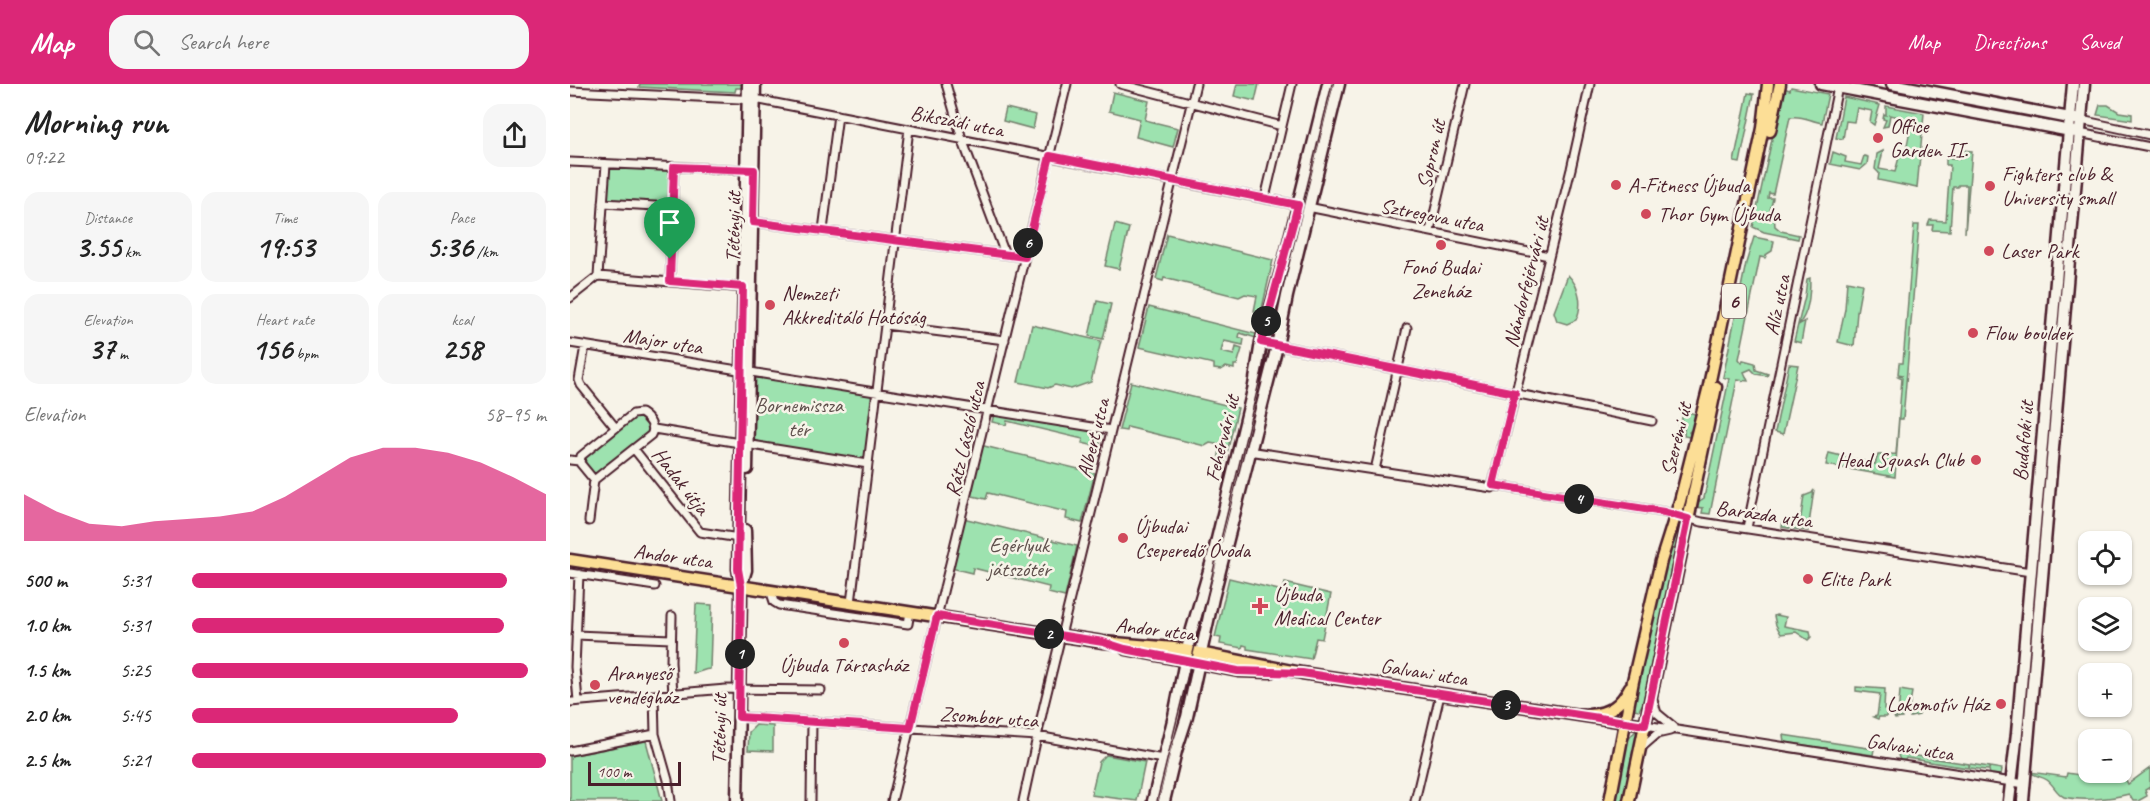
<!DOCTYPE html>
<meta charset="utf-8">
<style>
body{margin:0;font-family:Caveat,sans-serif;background:#f6f6f6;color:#222;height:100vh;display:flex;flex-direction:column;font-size:22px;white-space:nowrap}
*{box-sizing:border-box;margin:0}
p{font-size:20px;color:#767676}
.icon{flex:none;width:33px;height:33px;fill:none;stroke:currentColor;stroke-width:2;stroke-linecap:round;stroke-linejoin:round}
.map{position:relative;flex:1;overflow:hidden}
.sheet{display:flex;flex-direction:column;background:#fff;width:570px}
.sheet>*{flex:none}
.fabs{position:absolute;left:1508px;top:447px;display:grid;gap:12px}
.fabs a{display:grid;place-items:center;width:54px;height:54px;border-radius:12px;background:#fff;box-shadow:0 2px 4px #0004;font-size:30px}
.scale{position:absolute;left:18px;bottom:15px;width:93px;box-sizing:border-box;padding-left:6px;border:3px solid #4a1f2b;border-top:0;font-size:16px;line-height:21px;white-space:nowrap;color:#4a1f2b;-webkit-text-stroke:4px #f7f3e8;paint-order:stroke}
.pin{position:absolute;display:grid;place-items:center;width:51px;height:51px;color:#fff;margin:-62px -26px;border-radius:50% 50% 50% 0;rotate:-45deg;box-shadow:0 0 6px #0007}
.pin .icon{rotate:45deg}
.km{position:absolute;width:30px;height:30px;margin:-15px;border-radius:50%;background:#222;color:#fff;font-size:16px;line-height:30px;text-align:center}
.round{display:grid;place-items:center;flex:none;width:63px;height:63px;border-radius:18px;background:#f6f6f6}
.summary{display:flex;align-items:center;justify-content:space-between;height:102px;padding:0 24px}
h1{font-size:33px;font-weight:800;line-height:45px}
.metrics{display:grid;grid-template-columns:repeat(3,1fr);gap:9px;height:102px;padding:6px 24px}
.metrics div{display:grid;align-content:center;border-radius:15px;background:#f6f6f6;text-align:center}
.metrics b{font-size:30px;font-weight:800}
.metrics small{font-size:16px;font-weight:400}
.metrics p{font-size:16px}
.chart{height:168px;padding:12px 24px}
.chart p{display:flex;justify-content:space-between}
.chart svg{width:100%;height:108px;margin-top:6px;fill:#db2777;opacity:.7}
ul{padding:0 24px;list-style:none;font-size:20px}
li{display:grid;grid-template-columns:96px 72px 1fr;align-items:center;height:45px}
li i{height:15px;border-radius:8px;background:#db2777}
header{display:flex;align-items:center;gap:36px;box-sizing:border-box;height:84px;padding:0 30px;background:#db2777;color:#fff}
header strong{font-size:28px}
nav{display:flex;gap:33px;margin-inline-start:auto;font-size:21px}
.search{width:420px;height:54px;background:#f6f6f6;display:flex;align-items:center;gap:15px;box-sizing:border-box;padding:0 21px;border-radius:18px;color:#767676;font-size:22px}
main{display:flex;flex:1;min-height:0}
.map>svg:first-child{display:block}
.green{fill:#9de2af;stroke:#74806d;stroke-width:1.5}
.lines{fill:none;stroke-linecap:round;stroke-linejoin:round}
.street-casing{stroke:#4a1f2b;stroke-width:11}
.secondary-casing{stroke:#4a1f2b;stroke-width:15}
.primary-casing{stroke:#4a1f2b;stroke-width:15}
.street{stroke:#f7f3e8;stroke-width:7}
.secondary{stroke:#f7f3e8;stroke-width:10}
.primary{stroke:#fcde96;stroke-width:10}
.tram{stroke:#4a1f2b;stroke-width:1.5}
.route-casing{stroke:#fff;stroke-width:12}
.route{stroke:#db2777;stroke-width:8}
.poi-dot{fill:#d1495b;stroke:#f7f3e8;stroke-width:2}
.labels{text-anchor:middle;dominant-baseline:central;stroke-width:5;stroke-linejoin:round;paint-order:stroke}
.shield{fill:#f7f3e8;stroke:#7e5f64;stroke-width:1.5}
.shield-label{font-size:20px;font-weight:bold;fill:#4a1f2b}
.street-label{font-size:21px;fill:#4a1f2b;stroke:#f7f3e8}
.poi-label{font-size:21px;fill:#4a1f2b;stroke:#f7f3e8;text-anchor:start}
.park-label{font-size:21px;fill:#5f504c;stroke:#f7f3e8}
</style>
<header>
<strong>Map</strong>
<div class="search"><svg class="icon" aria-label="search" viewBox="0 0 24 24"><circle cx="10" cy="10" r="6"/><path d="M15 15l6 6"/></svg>Search here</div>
<nav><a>Map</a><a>Directions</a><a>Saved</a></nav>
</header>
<main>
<section class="sheet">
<div class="summary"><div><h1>Morning run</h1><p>09:22</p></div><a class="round"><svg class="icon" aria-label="share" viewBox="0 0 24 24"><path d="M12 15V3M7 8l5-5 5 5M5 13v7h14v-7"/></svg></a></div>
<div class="metrics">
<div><p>Distance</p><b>3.55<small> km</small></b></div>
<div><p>Time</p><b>19:53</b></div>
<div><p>Pace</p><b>5:36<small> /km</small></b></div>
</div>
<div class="metrics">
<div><p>Elevation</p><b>37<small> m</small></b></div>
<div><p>Heart rate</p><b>156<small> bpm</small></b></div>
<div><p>kcal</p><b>258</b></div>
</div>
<div class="chart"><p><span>Elevation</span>58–95 m</p>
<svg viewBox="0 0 160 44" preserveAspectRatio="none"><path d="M0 44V25L10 32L20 37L30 38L40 36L50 35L60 34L70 32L80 26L90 18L100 10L110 6L120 6L130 8L140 12L150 18L160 25V44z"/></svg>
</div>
<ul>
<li><b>500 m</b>5:31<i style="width:89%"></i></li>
<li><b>1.0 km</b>5:31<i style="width:88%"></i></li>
<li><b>1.5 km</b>5:25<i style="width:95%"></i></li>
<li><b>2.0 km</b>5:45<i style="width:75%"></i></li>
<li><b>2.5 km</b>5:21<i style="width:100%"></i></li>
</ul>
</section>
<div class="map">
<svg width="1580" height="717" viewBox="0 0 1580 717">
<rect width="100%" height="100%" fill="#f7f3e8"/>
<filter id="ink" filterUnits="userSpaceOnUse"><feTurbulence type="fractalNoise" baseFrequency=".0167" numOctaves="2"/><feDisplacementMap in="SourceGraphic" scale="12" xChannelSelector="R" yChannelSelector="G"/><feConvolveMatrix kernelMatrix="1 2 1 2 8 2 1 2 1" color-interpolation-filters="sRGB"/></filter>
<g filter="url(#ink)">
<path class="green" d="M70,0H173L176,4H166L165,8L69,3Z
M667,0H689L685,17L664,12Z
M1221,3L1258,10L1252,39C1240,37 1233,31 1220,33L1203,110L1199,109L1198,114H1203L1200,127L1204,130L1205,142L1211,147L1229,151L1228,155L1194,148L1183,143L1213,4L1220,6Z
M543,8L579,17L575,36L608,44L603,63L566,53L570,35L539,27Z
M1178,9L1184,10L1170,79L1164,78Z
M1274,13L1310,21L1304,41L1300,38L1302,27L1287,24L1284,38L1276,37L1273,55L1266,54Z
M1530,21H1538L1549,28L1562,30V36L1527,31Z
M1316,22L1354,29L1347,104L1308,96L1309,89L1305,85L1307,70L1313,67L1309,85L1325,88L1331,66L1336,67L1340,46L1335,45L1337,35L1320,31L1318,42L1313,43L1316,36L1313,35L1314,30L1316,31Z
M436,24L466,31L463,45L433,37Z
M1390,66L1402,67L1395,149L1397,101H1388V103H1383L1380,147L1362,146L1363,141H1358L1360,136L1376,137L1380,81H1376V74H1389Z
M1263,68L1276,73L1275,78L1291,81L1294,72L1298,73L1297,80L1290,86L1260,80Z
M36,80L104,83L102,123L33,119Z
M545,140L559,144L549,185L535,182Z
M1344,141H1349L1333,335H1329L1325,393L1256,381L1259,369L1305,380L1308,371L1326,370L1332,294L1328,292L1333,291L1328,290L1329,279H1333Z
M597,150L703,176L691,229L684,227L687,212L675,210L669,213L594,194L593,197L586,195Z
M1184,153L1204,157L1202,167L1197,170L1195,174L1190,173L1169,275L1172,279L1173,276L1185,279L1186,286L1198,290L1197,292L1186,290L1181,285L1174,288L1178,297L1167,296L1140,430L1132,429L1133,424L1125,423V420L1134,414L1159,295L1153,293L1176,179Z
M998,191C1010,203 1013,221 1006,236L997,240L987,237L984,228Z
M1240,194C1240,210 1239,230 1228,241L1235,237L1231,259L1224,257L1235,212L1237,195Z
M1277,197L1292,200L1287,228L1284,262L1268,258L1275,225Z
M527,217L541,220L533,255L519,252Z
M579,223L686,250V254L670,249L669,253L674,255L673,261L654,257L651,268L664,271L666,263L672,265L667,281H664V285L656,283L651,286L644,285V280L569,263Z
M462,241L531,257L521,298L501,305L485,301L478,304L448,298Z
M1219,280L1228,281L1213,350L1205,348Z
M180,288L307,309L298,380L178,362Z
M561,298L668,324L655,377L648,376L651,361L640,359L635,362L557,343L556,347L549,346Z
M1118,328L1125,330L1123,344L1119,348L1121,351L1119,353L1114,352V341L1112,351H1109L1107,356L1105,355L1109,338H1111L1113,330Z
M424,330L532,349L529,363L512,359L513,355L437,337L436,341L422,338Z
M68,332L73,334L80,343L78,350L28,390H22L15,381L17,371L61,335Z
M410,361L525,389L512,439L496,435L497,428L418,409L416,415L398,411Z
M1244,406L1238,447L1212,443L1213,437L1230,439L1234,412L1242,409Z
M393,434L507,462L495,513L478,509L479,503L403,484L402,489L381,484Z
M1104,446L1109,447L1100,489L1095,528L1085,562L1073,619L1069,626L1063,625L1085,521Z
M659,494L713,507L715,499L761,510L752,555L746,554L741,575L677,565V562L673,561L672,564L650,560L651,554L645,553Z
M126,520L142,521L140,585C133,585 130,589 123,589Z
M1206,531L1216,533L1214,542L1240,547L1241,553L1238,556L1226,548L1211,550L1206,541L1204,532Z
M1286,603L1315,605L1314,625L1317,626L1316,633H1309L1308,635L1303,633L1307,632L1310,610L1286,607Z
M1330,606L1342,608L1339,625L1350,627L1349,631L1340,633L1338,627L1332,628V634L1325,635L1324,633H1328Z
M186,641L203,642V667L178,666L179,648Z
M1070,645L1055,717H1043C1047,698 1050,652 1070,645Z
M1213,651L1304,665L1303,671L1214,658Z
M76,657L92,717H0V672Z
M1327,669L1399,680V683L1400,680L1419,683V685L1420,683L1432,685L1431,691L1420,690L1419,686C1391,684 1363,678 1336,674L1335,676H1330Z
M536,671L575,678L567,717L521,711L529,678Z
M1580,684V703L1575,706L1577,712L1568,717H1563L1559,710C1540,715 1511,717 1494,713C1486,709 1484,701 1477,696C1471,692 1466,693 1460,688L1496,693L1497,689L1536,695L1537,693L1548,696L1555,694L1558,700Z"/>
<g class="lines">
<defs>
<path id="street" d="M376,0L392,55L435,170
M550,0L712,42
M0,7L190,16L728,121
M1511,36L1580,51
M1509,49L1580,63
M0,78L179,86
M695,114L722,0
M33,119L102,123
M738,123L979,172
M183,138L455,173
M253,146L268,31
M860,147L895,0
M28,192L36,80
M100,197L104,83
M0,214L28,192L176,204
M315,241L435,256
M691,258L1082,337
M0,259L541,346
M15,262L9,296L11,301L45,343
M71,329C79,334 86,343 81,351L24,396L10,379L11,372L63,330Z
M84,345L298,380
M64,365L130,448L169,454
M679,367L922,404L1001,85L1020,0
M0,376L9,377
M805,386L837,244
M923,401L1094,428L1132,438L1461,488
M19,437L24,396
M1177,444L1268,3
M0,489L85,502
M200,506L204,518L209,521L338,540L340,528
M281,519L339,45
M102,532L101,578L103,610
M6,551L101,555
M84,611L85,650L98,696L101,717
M1083,616L1087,629L1104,643
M8,617L5,583L9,490
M0,618L156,605L251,606
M169,633L467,652L593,675
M1075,641L1455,700
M1072,663L1087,650L1100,647
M0,667L85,650
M241,717L242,637
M322,717L497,0
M453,717L474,621L626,0
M845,717L870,611"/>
<path id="secondary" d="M1251,0L1506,48
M1322,0L1505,35
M177,385L185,0
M171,502L176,486L175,446
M167,717L171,517V502L168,485L178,0
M583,717L604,632L620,552L641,480L684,302L691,258L717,166L758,0
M594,717L606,667L617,633L643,514L707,262L717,212L769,0
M1439,717L1447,649L1503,0
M1453,717L1514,0"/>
<path id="primary" d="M1200,47L1210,0
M0,476L533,558L604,564L732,589L1075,641
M556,565L668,587L700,588
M1019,631C1040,629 1051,621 1060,603
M1040,717L1063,597L1091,477L1110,417L1138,306L1193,44L1198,0
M1059,717L1146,303"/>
</defs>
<use href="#street" class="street-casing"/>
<use href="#secondary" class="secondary-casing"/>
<use href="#primary" class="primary-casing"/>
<use href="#street" class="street"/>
<use href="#secondary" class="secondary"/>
<use href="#primary" class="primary"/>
<path class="tram" d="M587,717L762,0"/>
</g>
</g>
<g class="lines" filter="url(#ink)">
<defs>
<path id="route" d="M480,72L728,121L691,258L945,309L923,401L1094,428L1118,435L1075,641L732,589L668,587L555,565L533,558L367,532L340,644L169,633L171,502L168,485L173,203L100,197L104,83L184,86L183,138L455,173Z"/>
</defs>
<use href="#route" class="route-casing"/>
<use href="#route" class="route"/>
</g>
<g class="poi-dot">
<circle cx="1308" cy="54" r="6"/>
<circle cx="1046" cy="101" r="6"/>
<circle cx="1420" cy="102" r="6"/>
<circle cx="1076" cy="130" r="6"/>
<circle cx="871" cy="161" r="6"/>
<circle cx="1419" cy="167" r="6"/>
<circle cx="200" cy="221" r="6"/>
<circle cx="1403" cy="249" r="6"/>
<circle cx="1406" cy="376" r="6"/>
<circle cx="553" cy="454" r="6"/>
<circle cx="1238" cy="495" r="6"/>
<path d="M687 513h6v6h6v6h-6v6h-6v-6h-6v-6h6z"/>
<circle cx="274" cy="559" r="6"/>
<circle cx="25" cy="601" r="6"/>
<circle cx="1431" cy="620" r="6"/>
</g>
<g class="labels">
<rect class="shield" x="1152" y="200" width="24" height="34" rx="4.5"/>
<g class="shield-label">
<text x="1164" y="217">6</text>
</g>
<g class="street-label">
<text transform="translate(387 37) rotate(11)">Bikszádi utca</text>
<text transform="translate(861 70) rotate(-77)">Sopron út</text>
<text transform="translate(862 131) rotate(11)">Sztregova utca</text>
<text transform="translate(163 143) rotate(-89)">Tétényi út</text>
<text transform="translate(956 198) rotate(-76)">Nándorfejérvári út</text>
<text transform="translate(1207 221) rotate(-78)">Alíz utca</text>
<text transform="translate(93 257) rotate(9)">Major utca</text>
<text transform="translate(523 354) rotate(-76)">Albert utca</text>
<text transform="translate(652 354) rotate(-76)">Fehérvári út</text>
<text transform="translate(395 355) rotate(-77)">Rátz László utca</text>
<text transform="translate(1106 355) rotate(-76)">Szerémi út</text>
<text transform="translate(1453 357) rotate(-85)">Budafoki út</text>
<text transform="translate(111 397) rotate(52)">Hadak útja</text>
<text transform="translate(1194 430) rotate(8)">Barázda utca</text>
<text transform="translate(103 472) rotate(8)">Andor utca</text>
<text transform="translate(585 545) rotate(7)">Andor utca</text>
<text transform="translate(854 588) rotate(9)">Galvani utca</text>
<text transform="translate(419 633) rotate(4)">Zsombor utca</text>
<text transform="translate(149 645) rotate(-89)">Tétényi út</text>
<text transform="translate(1340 663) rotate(9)">Galvani utca</text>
</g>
<g class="poi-label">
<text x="1320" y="42">Office<tspan x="1320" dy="24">Garden II.</tspan></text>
<text x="1432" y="90">Fighters club &amp;<tspan x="1432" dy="24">University small</tspan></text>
<text x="1058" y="101">A-Fitness Újbuda</text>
<text x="1088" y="130">Thor Gym Újbuda</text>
<text x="1431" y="167">Laser Park</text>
<text x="871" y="183" text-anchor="middle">Fonó Budai<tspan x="871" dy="24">Zeneház</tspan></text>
<text x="212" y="209">Nemzeti<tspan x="212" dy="24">Akkreditáló Hatóság</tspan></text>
<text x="1415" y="249">Flow boulder</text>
<text x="1394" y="376" text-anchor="end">Head Squash Club</text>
<text x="565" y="442">Újbudai<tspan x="565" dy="24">Cseperedő Óvoda</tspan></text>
<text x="1250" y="495">Elite Park</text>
<text x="704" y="510">Újbuda<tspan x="704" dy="24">Medical Center</tspan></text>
<text x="274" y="581" text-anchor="middle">Újbuda Társasház</text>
<text x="37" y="589">Aranyeső<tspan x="37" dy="24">vendégház</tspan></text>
<text x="1419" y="620" text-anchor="end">Lokomotív Ház</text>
</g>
<g class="park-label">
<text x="229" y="321">Bornemissza<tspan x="229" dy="24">tér</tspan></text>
<text x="449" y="461">Egérlyuk<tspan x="449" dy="24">játszótér</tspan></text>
</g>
</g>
</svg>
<div class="fabs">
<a><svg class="icon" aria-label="locate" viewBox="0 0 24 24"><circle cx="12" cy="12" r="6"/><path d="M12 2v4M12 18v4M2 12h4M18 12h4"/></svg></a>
<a><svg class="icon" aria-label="layers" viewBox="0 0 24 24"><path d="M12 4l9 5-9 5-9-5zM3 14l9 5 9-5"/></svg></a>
<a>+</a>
<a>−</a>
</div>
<div class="scale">100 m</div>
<div class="pin" style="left:100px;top:175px;background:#1e9e55"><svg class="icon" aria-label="arrive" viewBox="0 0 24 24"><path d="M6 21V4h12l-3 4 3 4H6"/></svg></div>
<b class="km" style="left:170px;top:570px">1</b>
<b class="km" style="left:479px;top:550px">2</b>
<b class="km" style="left:936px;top:621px">3</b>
<b class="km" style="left:1009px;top:415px">4</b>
<b class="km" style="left:696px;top:237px">5</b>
<b class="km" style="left:458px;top:159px">6</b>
</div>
</main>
